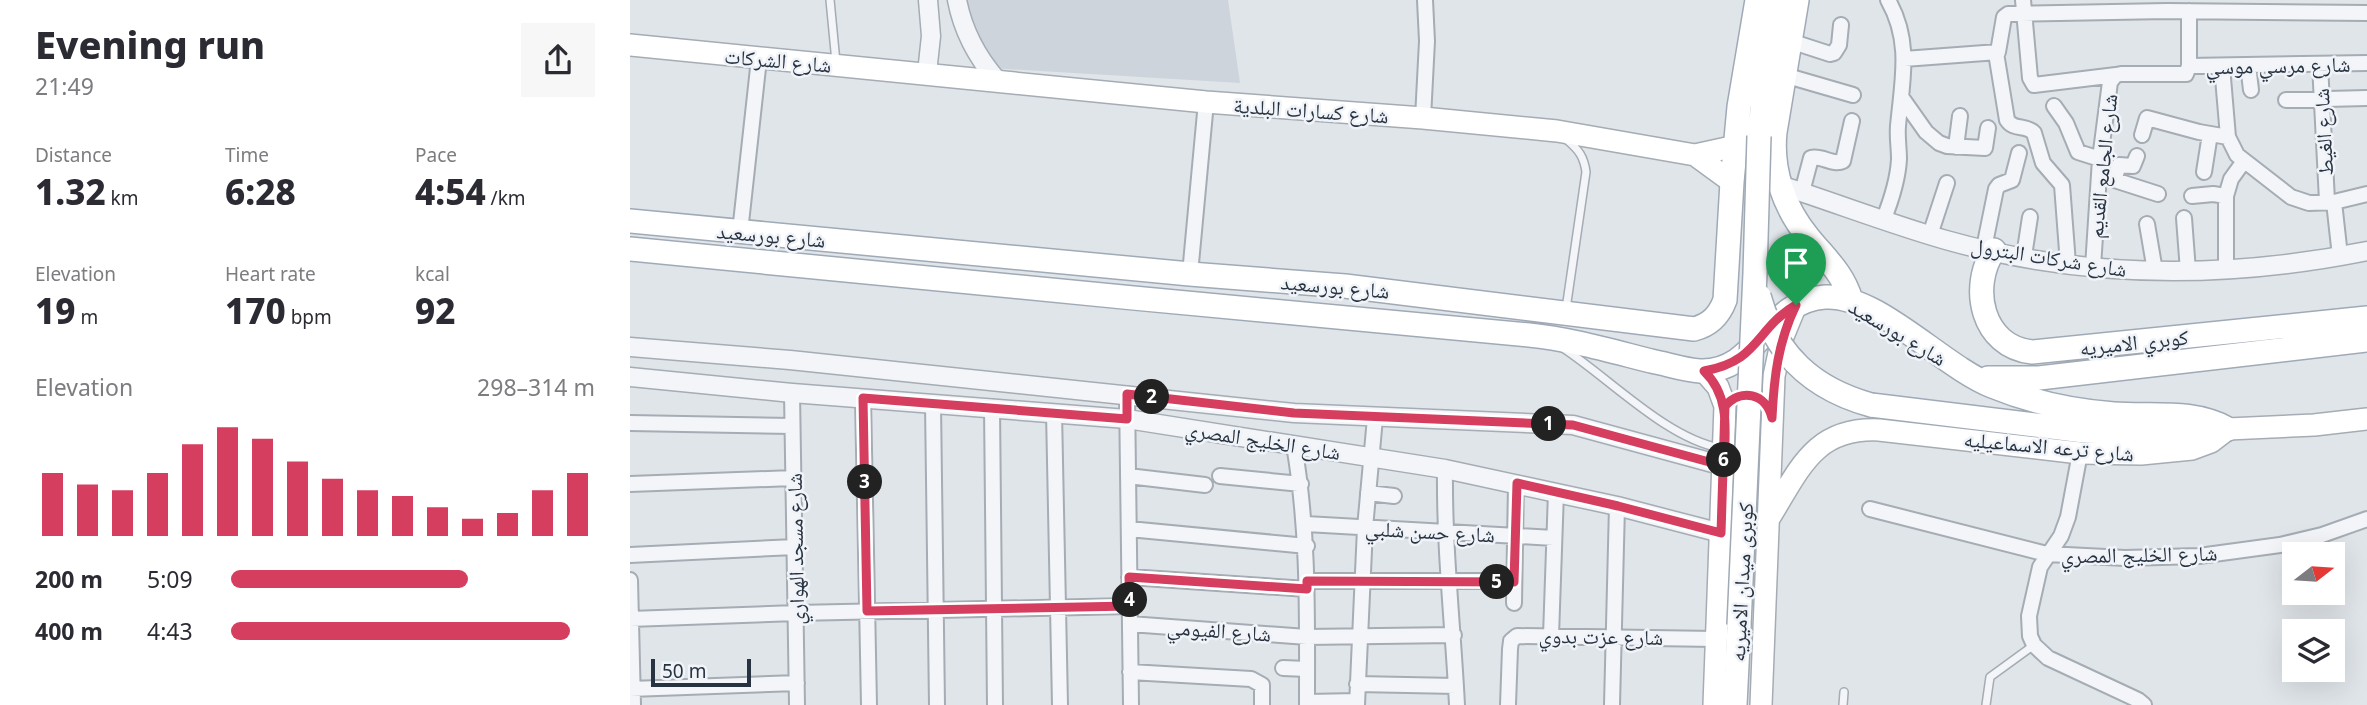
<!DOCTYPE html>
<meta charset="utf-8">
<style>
body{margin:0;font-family:"Noto Sans","Noto Naskh Arabic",sans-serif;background:#f7f7f7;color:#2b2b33;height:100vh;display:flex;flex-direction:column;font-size:26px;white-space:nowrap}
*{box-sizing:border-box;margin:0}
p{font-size:23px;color:#7c7c81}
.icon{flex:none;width:38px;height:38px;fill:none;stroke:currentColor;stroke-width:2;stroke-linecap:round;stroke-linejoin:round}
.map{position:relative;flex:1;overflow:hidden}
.details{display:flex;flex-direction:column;background:#fff;width:630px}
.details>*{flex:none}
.needle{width:46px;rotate:73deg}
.fabs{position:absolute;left:1652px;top:542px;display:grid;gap:14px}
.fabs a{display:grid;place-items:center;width:63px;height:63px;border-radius:0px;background:#fff;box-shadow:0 7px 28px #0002;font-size:35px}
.scale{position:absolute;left:21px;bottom:18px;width:100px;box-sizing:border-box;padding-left:7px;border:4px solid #283342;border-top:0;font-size:19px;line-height:24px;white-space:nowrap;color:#283342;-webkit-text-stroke:5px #f0f3f7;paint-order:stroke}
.pin{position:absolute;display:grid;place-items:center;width:60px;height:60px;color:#fff;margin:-72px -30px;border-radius:50% 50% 50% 0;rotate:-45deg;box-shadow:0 0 7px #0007}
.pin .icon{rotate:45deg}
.km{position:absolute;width:35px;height:35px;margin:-18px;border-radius:50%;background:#222;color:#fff;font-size:19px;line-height:35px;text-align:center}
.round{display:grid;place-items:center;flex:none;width:74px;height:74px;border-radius:0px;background:#f7f7f7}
.head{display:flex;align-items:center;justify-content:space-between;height:119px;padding:0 35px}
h1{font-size:38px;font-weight:800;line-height:52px}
.figures{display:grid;grid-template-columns:repeat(3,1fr);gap:10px;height:119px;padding:7px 35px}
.figures div{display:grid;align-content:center}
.figures b{font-size:35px;font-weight:800}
.figures small{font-size:19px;font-weight:400}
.figures p{font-size:19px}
.chart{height:196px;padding:14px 35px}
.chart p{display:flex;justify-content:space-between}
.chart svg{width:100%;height:126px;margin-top:7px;stroke:#d63e60;stroke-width:6}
ul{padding:0 35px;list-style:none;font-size:23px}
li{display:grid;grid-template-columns:112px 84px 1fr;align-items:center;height:52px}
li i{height:18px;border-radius:9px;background:#d63e60}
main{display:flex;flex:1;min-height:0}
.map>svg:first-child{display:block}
.built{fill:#ced4dc}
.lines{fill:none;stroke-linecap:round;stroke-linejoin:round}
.service-casing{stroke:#a5acb4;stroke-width:10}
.minor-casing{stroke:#a5acb4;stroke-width:18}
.tertiary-casing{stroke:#a5acb4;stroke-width:21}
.secondary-casing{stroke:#a5acb4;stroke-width:24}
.primary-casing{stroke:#9faab6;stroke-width:26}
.service{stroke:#f3f5f8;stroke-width:7}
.minor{stroke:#f3f5f8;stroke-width:14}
.tertiary{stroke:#f3f5f8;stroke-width:18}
.secondary{stroke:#fff;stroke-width:21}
.primary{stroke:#fff;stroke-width:23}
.primary-bridge-casing{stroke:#9faab6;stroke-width:26;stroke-linecap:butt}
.primary-bridge{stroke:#fff;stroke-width:23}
.route-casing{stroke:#fff;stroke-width:14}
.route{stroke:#d63e60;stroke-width:9}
.labels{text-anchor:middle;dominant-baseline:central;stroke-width:5;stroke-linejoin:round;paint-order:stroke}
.street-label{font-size:21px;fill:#283342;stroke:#f0f3f7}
</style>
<main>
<section class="details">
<div class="head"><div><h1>Evening run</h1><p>21:49</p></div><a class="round"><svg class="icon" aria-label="share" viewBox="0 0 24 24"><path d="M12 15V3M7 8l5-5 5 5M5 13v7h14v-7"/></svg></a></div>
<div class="figures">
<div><p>Distance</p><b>1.32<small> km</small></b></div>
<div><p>Time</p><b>6:28</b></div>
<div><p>Pace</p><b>4:54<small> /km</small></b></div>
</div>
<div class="figures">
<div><p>Elevation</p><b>19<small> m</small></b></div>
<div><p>Heart rate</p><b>170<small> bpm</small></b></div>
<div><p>kcal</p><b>92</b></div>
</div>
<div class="chart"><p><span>Elevation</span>298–314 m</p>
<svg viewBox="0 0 160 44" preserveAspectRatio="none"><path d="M5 44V22M15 44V26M25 44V28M35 44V22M45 44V12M55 44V6M65 44V10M75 44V18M85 44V24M95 44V28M105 44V30M115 44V34M125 44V38M135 44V36M145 44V28M155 44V22"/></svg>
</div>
<ul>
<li><b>200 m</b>5:09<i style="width:65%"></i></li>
<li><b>400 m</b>4:43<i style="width:93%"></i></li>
</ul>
</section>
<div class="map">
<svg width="1737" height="705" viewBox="0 0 1737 705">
<rect width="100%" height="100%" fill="#e0e5ea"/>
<path class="built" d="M330,0H598L610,83L360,68Z"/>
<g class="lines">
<defs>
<path id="service" d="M200,0L206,62
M936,309L956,172C954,157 949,150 937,140
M933,348C979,378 1036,438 1090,448
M1213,705L1214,692
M1356,705L1360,677L1404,645"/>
<path id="minor" d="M1393,0L1400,78L1404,85L1486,75
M1160,41L1200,54L1204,53L1209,45L1211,25
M1366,53L1377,120C1384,131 1396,124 1404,133L1413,163L1432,185L1438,264
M1274,59L1368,52L1374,17L1378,14L1537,11L1737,13
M1690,64L1697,201
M1618,65L1621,90
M1559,66L1737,63
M1592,66L1598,137L1607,155L1661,197L1679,203L1704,202L1710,256
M1154,75L1223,95
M1272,98L1296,132L1309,143L1317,146L1355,148L1358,128
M1656,100L1737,98
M1424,106L1436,123L1448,152L1470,159
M793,118L797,41L795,0
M1512,135L1517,118L1569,132L1598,137
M1326,147L1330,116
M1574,172L1580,134
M1469,175L1528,194
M1484,180L1489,165L1503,166L1507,156
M1172,192L1181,158C1192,155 1203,166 1213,161L1222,121
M1562,196L1583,194L1596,196
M1704,202L1737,194
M1554,218L1558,271
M1253,221C1261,201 1268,181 1269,159C1269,148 1267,137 1268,126C1272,81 1282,42 1258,0
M1517,224L1525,271
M110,232L129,59
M1300,235L1317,183
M1354,248L1366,189L1369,185L1382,180L1389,153
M1394,256L1400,217
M1463,267L1470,159L1480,82L1486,75L1491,74H1556L1559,66V11
M1596,270V196L1601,179L1614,161
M560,274L576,102
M162,393L167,705
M497,394L501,705
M233,398L239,705
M303,404L307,705
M362,407L365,705
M424,412L430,705
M0,423L162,426
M664,445C679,532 677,618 677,705
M1450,453L1438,517L1431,536L1410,567L1399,616L1400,636L1404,645L1418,658L1508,700L1514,705
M815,469C814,548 823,626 827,705
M498,476L575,485
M590,476L671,484
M0,484L163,478
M738,493L764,496
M1240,509L1417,554L1495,558L1569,556L1650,545L1692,535L1737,519
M676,524L924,538
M499,529L677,546
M0,555L165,547
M499,577L677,589
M0,580L3,705
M677,581H884
M884,603L886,483
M0,619L166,613L500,606
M500,624L677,637L824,635
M921,636L926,492
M653,668L677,669
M500,672L621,679L632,685V705
M727,684L826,686
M0,689L167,683
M677,702L727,701
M727,705L735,528L745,418
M878,705L880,649L881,641L887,636L1085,639
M982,705L987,506"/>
<path id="tertiary" d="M327,0C333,31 346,56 367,80
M297,73L301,36L298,0
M1150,185C1206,203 1260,224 1316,240C1454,279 1598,279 1737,251
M0,347L160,360L664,413L943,425L1094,466
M0,377L162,393L497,419L815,469L987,506L1091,533"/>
<path id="secondary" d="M0,45L576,102L793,118L927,131L1065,155L1106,146
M1065,155L1102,182
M1074,371L1088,387L1095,406L1084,705
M1138,520C1169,471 1183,427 1249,430L1450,453L1511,454L1562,449L1581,442L1598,429L1684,425L1737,419
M1131,705L1144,376L1152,339L1166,305"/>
<path id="primary" d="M1167,0L1145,132C1141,170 1154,208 1179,238C1196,259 1213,273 1221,300
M1129,136L1142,25L1150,0
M0,221L560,274L715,286L1064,329C1080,325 1089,316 1095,300L1102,182L1109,107L1127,0
M0,249C300,278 599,308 899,335C940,339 981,351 1021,361C1037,364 1054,370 1070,371C1129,373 1135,301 1195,297C1247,294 1312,366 1362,386C1401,402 1442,411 1484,414C1523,417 1562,409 1598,429
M1364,250C1339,287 1352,347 1402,352L1737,318
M1358,378H1409L1737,340
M1241,405L1454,431L1506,433L1588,430
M1105,705L1109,625"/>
</defs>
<use href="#service" class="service-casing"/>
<use href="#minor" class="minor-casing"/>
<use href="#tertiary" class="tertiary-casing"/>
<use href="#secondary" class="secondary-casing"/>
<use href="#primary" class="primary-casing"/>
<use href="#service" class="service"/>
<use href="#minor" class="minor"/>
<use href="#tertiary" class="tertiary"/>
<use href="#secondary" class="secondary"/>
<use href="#primary" class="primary"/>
<defs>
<path id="primary-bridge" d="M1129,296C1145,355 1183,389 1241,405
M1109,625L1125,273L1129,136"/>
</defs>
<use href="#primary-bridge" class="primary-bridge-casing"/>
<use href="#primary-bridge" class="primary-bridge"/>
</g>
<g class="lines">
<defs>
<path id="route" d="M1166,305C1125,329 1130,361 1074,371C1101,397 1095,432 1094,466L943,425L664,413L497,394V419L233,398L237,611L500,606L499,577L677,589V581L884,582L887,483L988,506L1091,533L1095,406C1111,388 1136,393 1142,418C1144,377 1148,342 1166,305"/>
</defs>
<use href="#route" class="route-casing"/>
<use href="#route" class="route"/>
</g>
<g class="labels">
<g class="street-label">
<text transform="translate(148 60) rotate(5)">شارع الشركات</text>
<text transform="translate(1648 65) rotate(-1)">شارع مرسي موسي</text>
<text transform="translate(681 110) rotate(4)">شارع كسارات البلدية</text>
<text transform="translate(1693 132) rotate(-93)">شارع الغيط</text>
<text transform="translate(1472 166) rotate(-84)">شارع الجامع القديم</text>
<text transform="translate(141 235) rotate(5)">شارع بورسعيد</text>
<text transform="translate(1419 257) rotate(9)">شارع شركات البترول</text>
<text transform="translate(705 286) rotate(5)">شارع بورسعيد</text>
<text transform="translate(1268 332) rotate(31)">شارع بورسعيد</text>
<text transform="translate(1504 342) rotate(-6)">كوبري الاميريه</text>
<text transform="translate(633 440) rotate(9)">شارع الخليج المصري</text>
<text transform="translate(1419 446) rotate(5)">شارع ترعه الاسماعيليه</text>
<text transform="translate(800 531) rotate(3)">شارع حسن شلبي</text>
<text transform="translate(165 549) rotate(-91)">شارع مسجد الهواري</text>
<text transform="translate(1509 554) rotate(-1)">شارع الخليج المصري</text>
<text transform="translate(1111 582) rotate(-87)">كوبرى ميدان الاميريه</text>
<text transform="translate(589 630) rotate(4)">شارع الفيومي</text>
<text transform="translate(971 636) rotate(1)">شارع عزت بدوي</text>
</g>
</g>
</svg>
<div class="fabs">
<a><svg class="needle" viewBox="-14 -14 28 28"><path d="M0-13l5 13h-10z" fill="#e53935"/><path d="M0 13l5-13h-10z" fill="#7c7c81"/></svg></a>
<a><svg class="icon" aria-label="layers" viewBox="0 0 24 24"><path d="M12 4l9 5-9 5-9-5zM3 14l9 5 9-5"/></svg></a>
</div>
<div class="scale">50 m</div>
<div class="pin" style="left:1166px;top:305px;background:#1e9e55"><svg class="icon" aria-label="arrive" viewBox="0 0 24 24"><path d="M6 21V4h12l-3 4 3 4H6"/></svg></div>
<b class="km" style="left:919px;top:424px">1</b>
<b class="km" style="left:522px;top:397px">2</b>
<b class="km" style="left:235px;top:482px">3</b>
<b class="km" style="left:500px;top:600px">4</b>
<b class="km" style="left:867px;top:582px">5</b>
<b class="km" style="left:1094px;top:460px">6</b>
</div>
</main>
